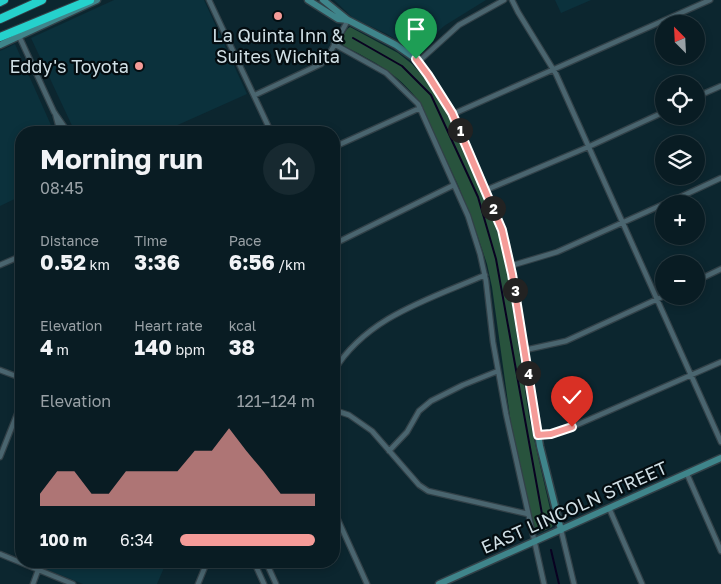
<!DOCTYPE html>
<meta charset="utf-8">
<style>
body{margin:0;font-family:"Golos Text",sans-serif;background:#172930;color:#f1f3f6;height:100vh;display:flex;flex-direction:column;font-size:19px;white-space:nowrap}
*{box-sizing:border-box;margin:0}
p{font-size:16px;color:#99a1a6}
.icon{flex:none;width:28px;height:28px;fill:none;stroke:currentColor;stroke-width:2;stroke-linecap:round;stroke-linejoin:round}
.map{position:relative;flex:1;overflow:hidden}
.details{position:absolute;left:15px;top:126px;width:325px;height:442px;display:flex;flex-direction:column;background:#091c23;border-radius:20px;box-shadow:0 2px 8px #0003,0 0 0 1px #293a41}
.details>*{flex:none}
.needle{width:32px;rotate:336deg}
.controls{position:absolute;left:655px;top:15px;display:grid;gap:10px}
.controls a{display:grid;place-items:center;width:50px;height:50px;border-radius:50%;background:#091c23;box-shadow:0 2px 8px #0003,0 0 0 1px #293a41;font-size:25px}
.pin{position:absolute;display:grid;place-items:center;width:42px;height:42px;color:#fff;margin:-51px -21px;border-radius:50% 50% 50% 0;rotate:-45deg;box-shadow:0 0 5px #0007}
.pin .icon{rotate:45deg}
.km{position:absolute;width:25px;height:25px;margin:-12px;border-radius:50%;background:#222;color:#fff;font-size:14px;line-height:25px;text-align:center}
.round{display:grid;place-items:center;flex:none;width:52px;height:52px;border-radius:26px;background:#172930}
.summary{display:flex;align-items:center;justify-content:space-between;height:85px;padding:0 25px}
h1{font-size:28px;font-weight:700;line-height:38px}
.figures{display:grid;grid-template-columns:repeat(3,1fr);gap:8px;height:85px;padding:5px 25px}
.figures div{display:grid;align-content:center}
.figures b{font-size:21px;font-weight:700}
.figures small{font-size:14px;font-weight:400}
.figures p{font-size:14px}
.chart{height:140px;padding:10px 25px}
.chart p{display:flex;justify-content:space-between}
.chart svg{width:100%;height:90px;margin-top:5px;fill:#f59b98;opacity:.7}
ul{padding:0 25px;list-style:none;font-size:16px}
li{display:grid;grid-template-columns:80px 60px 1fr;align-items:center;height:38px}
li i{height:12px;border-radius:6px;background:#f59b98}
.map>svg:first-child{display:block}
.built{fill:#0b313c}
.green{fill:#28533d}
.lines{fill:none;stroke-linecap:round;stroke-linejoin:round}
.stream{stroke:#090221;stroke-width:2}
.street-casing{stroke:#324148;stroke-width:7}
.secondary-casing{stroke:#324148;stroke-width:9}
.highway-casing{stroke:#324148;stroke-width:10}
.street{stroke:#4a656f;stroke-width:4.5}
.secondary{stroke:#3f858b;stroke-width:6}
.highway{stroke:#25d1cc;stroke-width:8}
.route-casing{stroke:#fff;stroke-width:10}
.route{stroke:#f59b98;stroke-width:6}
.poi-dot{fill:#f59b98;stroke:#040d11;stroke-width:2}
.labels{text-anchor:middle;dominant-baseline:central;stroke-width:4.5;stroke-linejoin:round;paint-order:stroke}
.poi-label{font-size:18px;fill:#d0dfe5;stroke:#040d11}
.street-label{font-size:18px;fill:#d0dfe5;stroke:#040d11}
</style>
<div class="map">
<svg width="721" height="584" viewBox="0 0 721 584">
<rect width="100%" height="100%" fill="#0c262f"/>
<path class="built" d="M114,0H204L247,94L162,132H75L31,38Z
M334,0H486L444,26L416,53L387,34L353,18Z
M555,0H591L561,13Z
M15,44L54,132H21V196L0,206V51Z
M44,562H166V563L157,584H83L45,569L43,565Z"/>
<path class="green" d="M350,27L398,53L412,64L428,82L444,107L484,196L500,240L507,271L529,417L553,522L552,527L541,532L535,531L534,527L511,424L492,287L487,264L472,219L458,185L419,101C397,73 375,62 344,46L341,42C342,38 345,30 350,27Z"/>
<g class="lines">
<path class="stream" d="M353,38L402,66L431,95L478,197L496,259L544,525
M551,550L559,584"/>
<defs>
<path id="street" d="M209,0L271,132
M512,0L518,12L556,74L721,442
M19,36L54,112L68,132
M334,44L386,73L418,104L468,216L480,254L486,281L493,342L506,414L544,584
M418,62L459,25L504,0
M255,95L321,64L331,51L348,20
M696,97L721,86
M55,113L60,132
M453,114L710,0
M174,129L176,132
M334,147L420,108
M486,190L588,147L664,112
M665,204L721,178
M334,244L454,185
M0,265L21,256
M510,266L557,252L664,204
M696,281L721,269
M525,350L566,341L664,296
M0,370L21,378
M334,371C366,317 430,299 485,275
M334,410L349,415L372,431L419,485L428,491L528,514
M538,435L551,434L572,427L721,362
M389,451L407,432L419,411L431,401L463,385L498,371
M0,457L21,404
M687,474L721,551
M609,508L642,584
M334,511L367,584
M561,530L574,584
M0,554L73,584
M254,562L264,584
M266,562L276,584
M33,584L41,562
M198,584L207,562"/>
<path id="secondary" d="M308,0L338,19L348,20
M323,0L348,20L396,45L416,59L428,75L452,113L502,230L512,274L540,446L561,530
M0,45L97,0
M439,584L721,458"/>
<path id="highway" d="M0,2L4,0
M0,19L42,0
M0,37L90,0"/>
</defs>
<use href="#street" class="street-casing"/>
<use href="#secondary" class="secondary-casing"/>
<use href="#highway" class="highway-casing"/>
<use href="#street" class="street"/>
<use href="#secondary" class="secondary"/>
<use href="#highway" class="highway"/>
</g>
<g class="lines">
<defs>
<path id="route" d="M416,59L428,75L452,113L502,230L512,274L538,435L551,434L572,427"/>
</defs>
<use href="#route" class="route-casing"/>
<use href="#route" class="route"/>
</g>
<g class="poi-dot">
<circle cx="278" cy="16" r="5"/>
<circle cx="139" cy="66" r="5"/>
</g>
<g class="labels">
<g class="poi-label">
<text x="278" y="35">La Quinta Inn &amp;<tspan x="278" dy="21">Suites Wichita</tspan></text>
<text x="129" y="66" text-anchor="end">Eddy's Toyota</text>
</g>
<g class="street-label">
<text transform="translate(574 507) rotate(-24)">EAST LINCOLN STREET</text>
</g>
</g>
</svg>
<div class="controls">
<a><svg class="needle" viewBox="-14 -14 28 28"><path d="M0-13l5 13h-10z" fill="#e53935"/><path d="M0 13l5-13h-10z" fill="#99a1a6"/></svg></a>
<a><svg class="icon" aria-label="locate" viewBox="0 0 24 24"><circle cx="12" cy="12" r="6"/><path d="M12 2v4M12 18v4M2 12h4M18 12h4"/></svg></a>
<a><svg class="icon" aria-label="layers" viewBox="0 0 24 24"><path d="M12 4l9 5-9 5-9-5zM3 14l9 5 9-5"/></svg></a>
<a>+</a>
<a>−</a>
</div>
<div class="pin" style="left:416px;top:59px;background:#1e9e55"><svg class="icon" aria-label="arrive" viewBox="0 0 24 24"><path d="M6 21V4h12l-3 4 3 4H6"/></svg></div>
<div class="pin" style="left:572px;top:427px;background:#d93025"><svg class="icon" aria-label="check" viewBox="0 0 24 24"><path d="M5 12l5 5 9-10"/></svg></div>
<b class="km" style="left:460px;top:130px">1</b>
<b class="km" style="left:493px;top:208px">2</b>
<b class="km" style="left:515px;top:290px">3</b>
<b class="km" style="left:528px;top:373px">4</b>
<section class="details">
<div class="summary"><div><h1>Morning run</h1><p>08:45</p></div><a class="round"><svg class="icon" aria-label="share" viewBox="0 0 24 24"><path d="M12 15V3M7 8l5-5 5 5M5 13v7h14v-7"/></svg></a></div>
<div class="figures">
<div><p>Distance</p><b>0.52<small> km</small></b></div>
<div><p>Time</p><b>3:36</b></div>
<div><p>Pace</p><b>6:56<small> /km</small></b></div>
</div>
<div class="figures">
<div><p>Elevation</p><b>4<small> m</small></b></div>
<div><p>Heart rate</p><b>140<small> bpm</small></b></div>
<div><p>kcal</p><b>38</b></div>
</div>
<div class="chart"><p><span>Elevation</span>121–124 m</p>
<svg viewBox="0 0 160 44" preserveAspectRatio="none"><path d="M0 44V38L10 27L20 27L30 38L40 38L50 27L60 27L70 27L80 27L90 17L100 17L110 6L120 17L130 27L140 38L150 38L160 38V44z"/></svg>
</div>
<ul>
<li><b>100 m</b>6:34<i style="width:100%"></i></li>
</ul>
</section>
</div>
